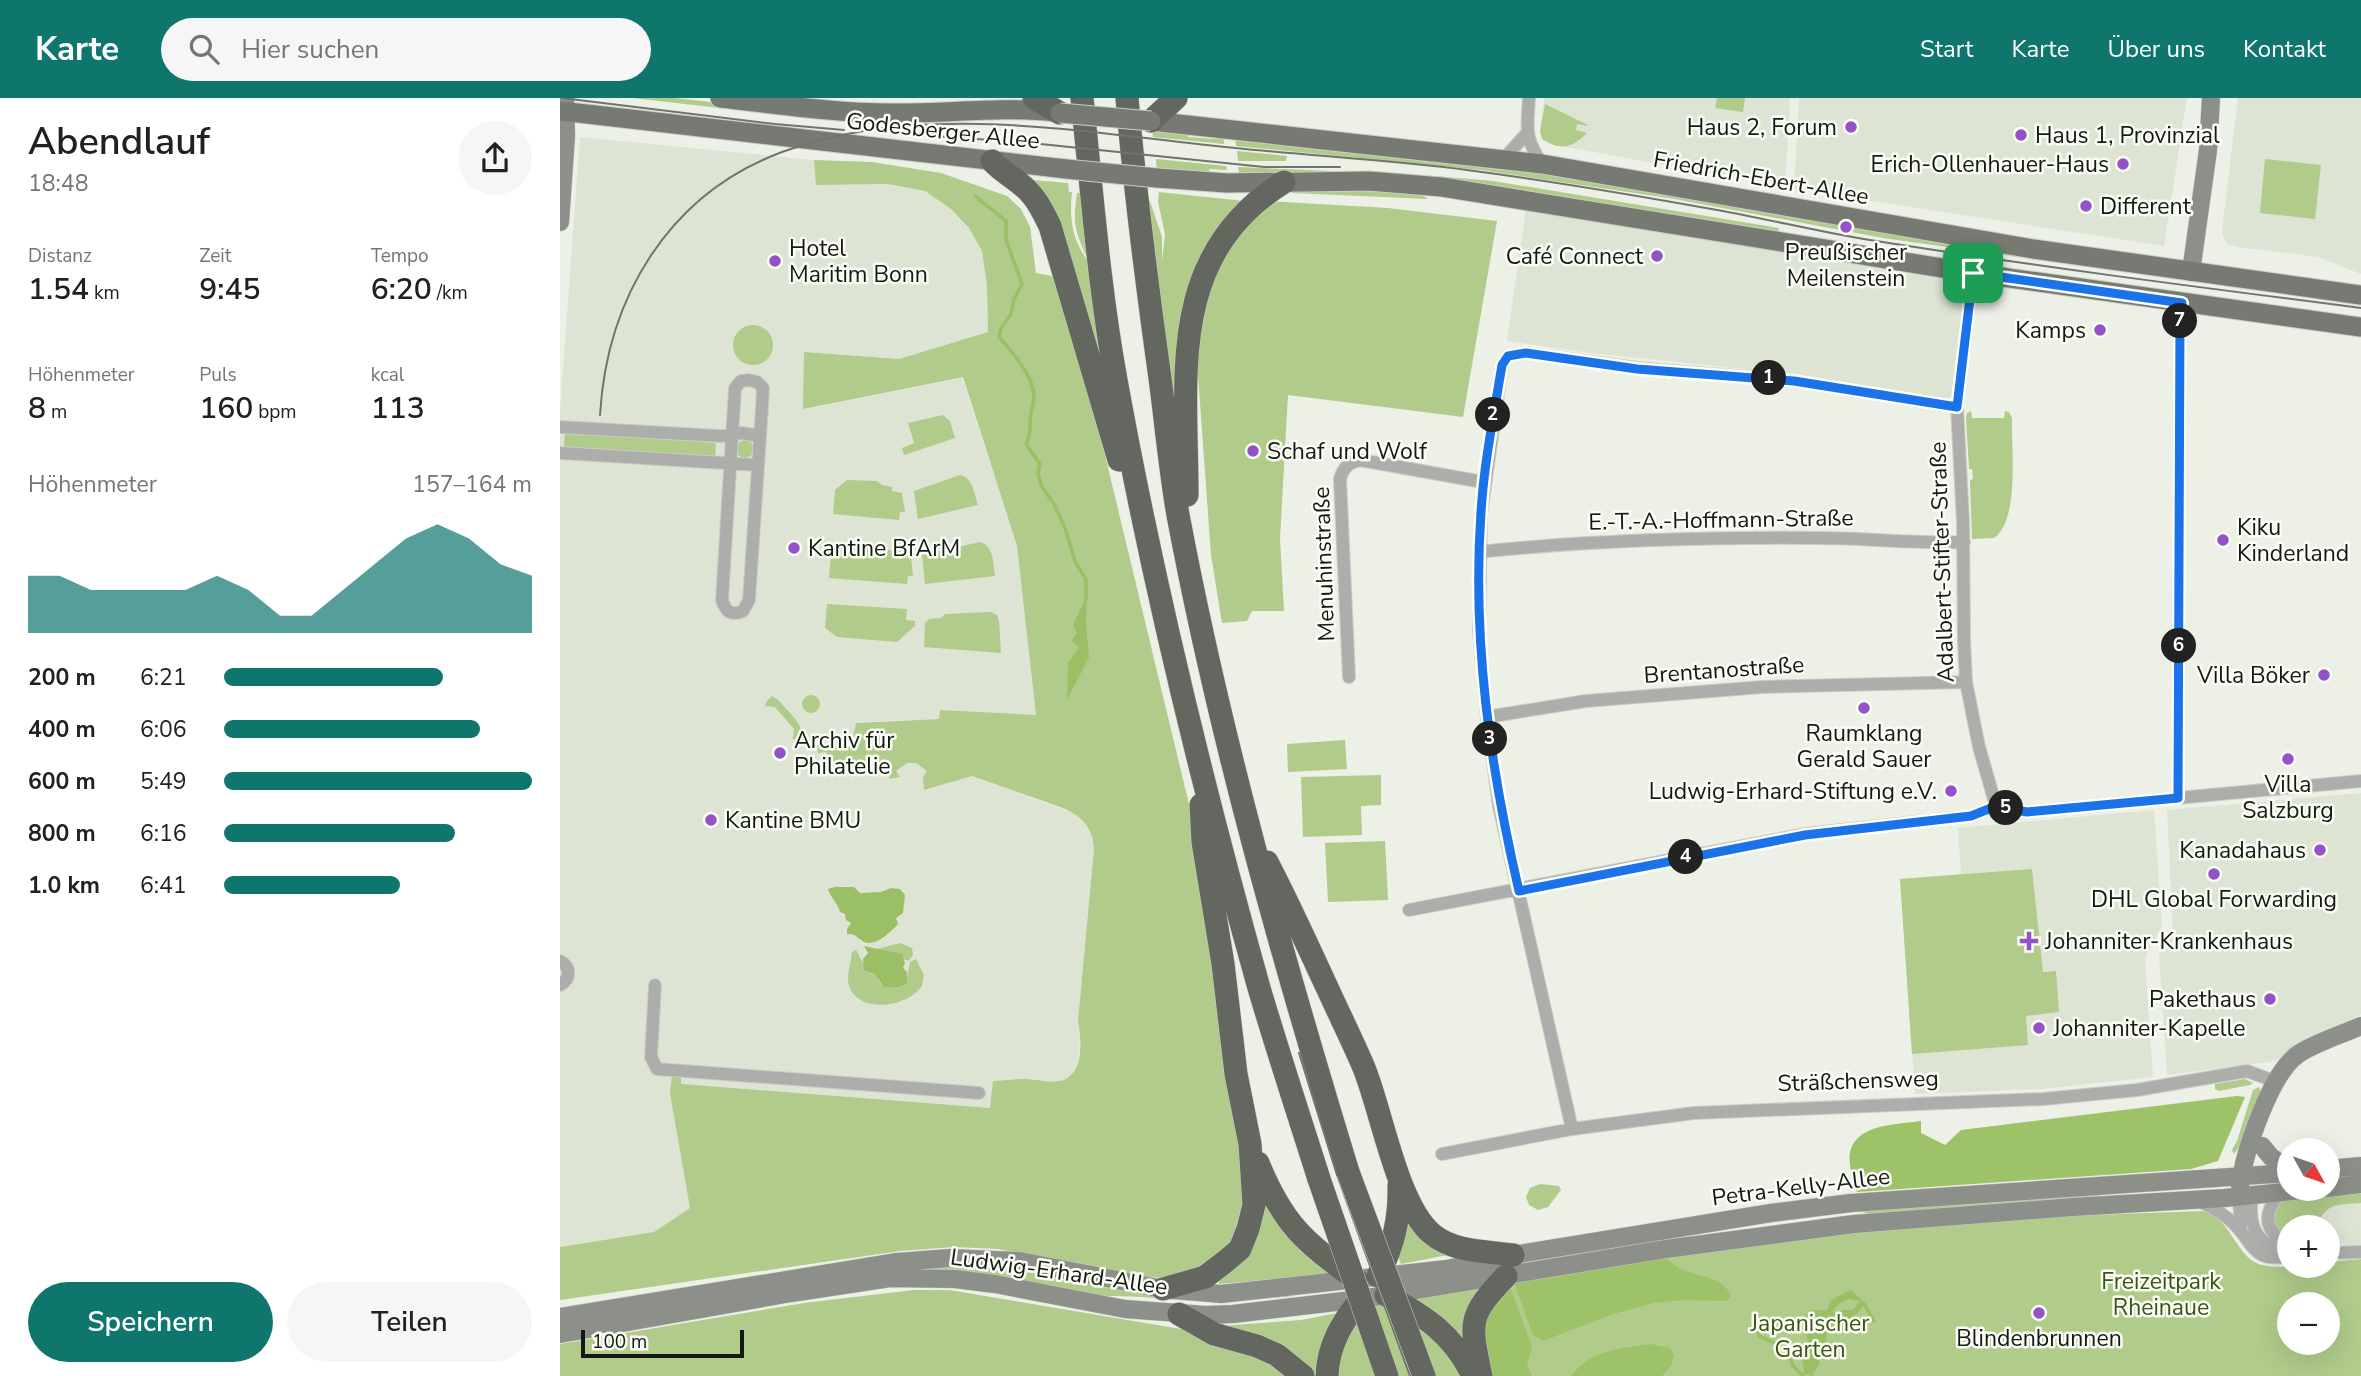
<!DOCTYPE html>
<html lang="de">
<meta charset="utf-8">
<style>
body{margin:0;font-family:"Nunito Sans",sans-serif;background:#f6f6f6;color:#202124;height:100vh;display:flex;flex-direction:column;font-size:26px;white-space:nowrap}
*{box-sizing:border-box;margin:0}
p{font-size:23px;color:#757577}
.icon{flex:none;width:38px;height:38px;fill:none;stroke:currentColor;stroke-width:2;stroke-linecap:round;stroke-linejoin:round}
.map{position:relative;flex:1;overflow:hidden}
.drawer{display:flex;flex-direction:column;background:#fff;width:560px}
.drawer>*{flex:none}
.needle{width:46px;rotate:130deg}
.fabs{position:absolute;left:1717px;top:1040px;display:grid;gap:14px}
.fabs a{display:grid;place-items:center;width:63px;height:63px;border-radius:50%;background:#fff;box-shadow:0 7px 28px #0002;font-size:35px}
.scale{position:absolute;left:21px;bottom:18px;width:163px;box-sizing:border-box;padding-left:7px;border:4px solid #161815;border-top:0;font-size:19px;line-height:24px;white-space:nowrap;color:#161815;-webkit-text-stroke:5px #f9fdf4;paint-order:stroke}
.pin{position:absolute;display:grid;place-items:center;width:60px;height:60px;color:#fff;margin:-30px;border-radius:14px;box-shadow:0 4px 10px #0006}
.km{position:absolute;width:35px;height:35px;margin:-18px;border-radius:50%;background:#222;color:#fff;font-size:19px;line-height:35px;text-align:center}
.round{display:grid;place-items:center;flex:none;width:74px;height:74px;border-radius:37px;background:#f6f6f6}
.head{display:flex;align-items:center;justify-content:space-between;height:119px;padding:0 28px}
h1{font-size:38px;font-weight:600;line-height:52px}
.figures{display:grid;grid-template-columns:repeat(3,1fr);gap:10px;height:119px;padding:7px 28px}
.figures div{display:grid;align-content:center}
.figures b{font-size:30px;font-weight:600}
.figures small{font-size:19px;font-weight:400}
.figures p{font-size:19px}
.chart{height:196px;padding:14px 28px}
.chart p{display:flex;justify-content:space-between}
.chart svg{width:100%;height:126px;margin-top:7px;fill:#0f766e;opacity:.7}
.action{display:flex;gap:14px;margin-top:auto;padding:14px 28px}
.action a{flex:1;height:80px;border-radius:42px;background:#0f766e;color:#fff;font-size:28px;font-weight:600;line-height:80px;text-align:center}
.action a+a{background:#f6f6f6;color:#202124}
ul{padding:0 28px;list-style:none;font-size:23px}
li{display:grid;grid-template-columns:112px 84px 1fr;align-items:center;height:52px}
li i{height:18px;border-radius:9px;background:#0f766e}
header{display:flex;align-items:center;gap:42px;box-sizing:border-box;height:98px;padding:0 35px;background:#0f766e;color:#fff}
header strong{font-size:33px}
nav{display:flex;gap:38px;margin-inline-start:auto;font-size:24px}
.search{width:490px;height:63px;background:#f6f6f6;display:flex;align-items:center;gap:18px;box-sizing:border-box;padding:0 24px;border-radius:38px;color:#757577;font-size:26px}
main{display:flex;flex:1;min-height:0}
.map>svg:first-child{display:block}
.built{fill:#dde4d4}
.green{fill:#b0cb8a;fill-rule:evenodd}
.forest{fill:#9ec267}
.water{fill:#9bbf64;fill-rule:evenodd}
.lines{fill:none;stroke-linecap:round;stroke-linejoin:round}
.stream{stroke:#9bbf64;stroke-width:3.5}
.street-casing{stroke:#cacdc5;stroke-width:14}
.secondary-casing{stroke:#cacdc5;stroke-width:19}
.primary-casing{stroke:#cacdc5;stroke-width:21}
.highway-casing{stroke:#cacdc5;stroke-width:24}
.street{stroke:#adaeab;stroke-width:12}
.secondary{stroke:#8d908a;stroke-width:18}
.primary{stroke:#767a73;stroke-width:19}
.highway{stroke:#63675f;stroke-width:23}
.tram{stroke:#71736e;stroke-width:2}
.primary-bridge-casing{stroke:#cacdc5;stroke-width:21;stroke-linecap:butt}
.highway-bridge-casing{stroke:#cacdc5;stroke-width:24;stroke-linecap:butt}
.primary-bridge{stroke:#767a73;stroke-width:19}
.highway-bridge{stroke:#63675f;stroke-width:23}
.route-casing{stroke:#fff;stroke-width:14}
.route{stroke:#1a73e8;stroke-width:9}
.poi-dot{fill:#9352c8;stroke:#f9fdf4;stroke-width:2.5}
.labels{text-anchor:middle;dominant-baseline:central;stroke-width:5;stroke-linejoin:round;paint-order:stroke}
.poi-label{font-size:23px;fill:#161815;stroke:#f9fdf4;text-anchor:start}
.street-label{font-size:23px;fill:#161815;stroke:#f9fdf4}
.park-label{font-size:23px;fill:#3c5312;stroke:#f9fdf4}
</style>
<header>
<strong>Karte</strong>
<div class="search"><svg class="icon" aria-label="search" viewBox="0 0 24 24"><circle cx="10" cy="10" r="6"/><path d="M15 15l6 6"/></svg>Hier suchen</div>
<nav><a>Start</a><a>Karte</a><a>Über uns</a><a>Kontakt</a></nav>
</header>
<main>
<section class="drawer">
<div class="head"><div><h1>Abendlauf</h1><p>18:48</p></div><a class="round"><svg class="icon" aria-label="share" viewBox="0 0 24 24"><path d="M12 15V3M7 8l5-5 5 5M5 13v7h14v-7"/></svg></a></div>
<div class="figures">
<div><p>Distanz</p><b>1.54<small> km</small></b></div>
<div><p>Zeit</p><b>9:45</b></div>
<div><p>Tempo</p><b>6:20<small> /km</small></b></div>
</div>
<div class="figures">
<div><p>Höhenmeter</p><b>8<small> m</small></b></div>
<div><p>Puls</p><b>160<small> bpm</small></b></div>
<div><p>kcal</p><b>113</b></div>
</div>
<div class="chart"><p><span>Höhenmeter</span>157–164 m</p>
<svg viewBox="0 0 160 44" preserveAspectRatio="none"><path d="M0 44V24L10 24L20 29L30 29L40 29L50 29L60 24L70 29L80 38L90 38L100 29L110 20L120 11L130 6L140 11L150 20L160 24V44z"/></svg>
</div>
<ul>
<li><b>200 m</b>6:21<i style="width:71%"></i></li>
<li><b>400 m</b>6:06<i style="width:83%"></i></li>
<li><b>600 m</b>5:49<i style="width:100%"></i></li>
<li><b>800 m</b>6:16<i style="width:75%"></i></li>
<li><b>1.0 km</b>6:41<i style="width:57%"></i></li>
</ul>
<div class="action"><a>Speichern</a><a>Teilen</a></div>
</section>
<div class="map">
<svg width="1801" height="1278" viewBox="0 0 1801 1278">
<rect width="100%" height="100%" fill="#ecf0e7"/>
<path class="built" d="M984,0H1230L1225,89L990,46L982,41L980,33Z
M1239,0H1627L1604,148L1234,91Z
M1678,0H1801V176L1758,159L1677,149L1669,147L1664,141L1662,133Z
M20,39L254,62L257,87L328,86L365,93L391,111L409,130L422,153L427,187L428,234L339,261L245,254L244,311L402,279L457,448L476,618L381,612L380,621L296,624L291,649L258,647V655L267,654L276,666L307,668L330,674L329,681L340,679L335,673L347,664L356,665L368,673L365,692L411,678L517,716L529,730L534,740V751L518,923L520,936L519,958L515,974L509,980L497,984L467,981L431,1010L130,1110L94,1134L0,1149V312Z
M966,111L1395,183L1402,189L1404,199L1394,297L1387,301L1232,276L1030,255L947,243Z
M1801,695V916L1715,963L1607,977L1599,858L1613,836L1607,712Z
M1594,712L1602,828L1586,857L1585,864L1593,979L1482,991L1355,996L1340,781L1401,776L1398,730Z
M1801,1093V1149L1768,1145V1129H1729V1141L1711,1115Z"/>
<path class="green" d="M72,0H115L257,16L423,17L424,23L301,24L257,21Z
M1157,0H1185L1183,14L1155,10Z
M985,6L1030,28L1017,26L1016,32L1027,35C1012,50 1001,53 982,41L980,33Z
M592,30L627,34L628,39L655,41L656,37H663L664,46L593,39Z
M675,39L922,63L1558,169V173L1323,140L1115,101L921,72L676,48Z
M677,53L727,58L726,63H678Z
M596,61L666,68L667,72L649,71L650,79L597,76Z
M1705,61L1761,67L1755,121L1700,115Z
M254,62L312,64L381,75L447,98L461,111L470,129L476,175L497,179L531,299L633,723L680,1057L683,1104L672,1144L645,1172L607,1180L582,1179L438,1151L394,1149L340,1153L0,1202V1149L94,1134L130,1110L110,995L112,977L121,978V986L430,1010L433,983C444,983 455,981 466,981C476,981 488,985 499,983C524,979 522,943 518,923L534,751C533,730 522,718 503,710L412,678L364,692L363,679L367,673L356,665H347L336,673L340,679L329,681L330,674C322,672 315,669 307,668C291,665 274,671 266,654L258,655L257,647L291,649L296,625L379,621L380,612L476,617L457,448L403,279L243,311L244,254L339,261L428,234L427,187L422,153L409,130L391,111L365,93L328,86L256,87Z
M678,69C763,73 848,74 933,83L1219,130L1218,135L1029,105L680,80Z
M472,82L508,85L509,94H512C509,121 512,142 528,163C516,133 512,129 517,95H524L563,355Z
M732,89L855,92L868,101L732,95Z
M599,94L684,103L659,136L618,332L584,102L590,103L602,139V163L605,136L598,104Z
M706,103L828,110L937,123L903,319L728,297L720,441L724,513H692L687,523L662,525L651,457L635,236L661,154Z
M173 247a20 20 0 1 1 40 0a20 20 0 1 1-40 0Z
M1411,313L1412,320H1444L1445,313L1449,314L1452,320C1451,349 1460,422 1434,440L1412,441L1410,382L1413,381L1412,371H1409L1406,320L1407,315Z
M383,317L390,323L395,340L344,357L342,350L354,345L348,325Z
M5,334L156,345L155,360L4,350Z
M176 351a9 9 0 1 1 18 0a9 9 0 1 1-18 0Z
M400,377C413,380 414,395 418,407L358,421L354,393Z
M287,382L317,383L322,387L332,389V393L342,395L345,414H340L339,422L273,416L275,392Z
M420,444C434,448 433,465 435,478L365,486L362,457Z
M283,445L324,448L329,452L340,453V457L351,459L353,478H348L347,486L269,480L271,456Z
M267,506L347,511L346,522L355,523V528L337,544L277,539L265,530Z
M431,514L437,517L439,523L441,555L364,549L365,525L369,521L381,520L385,516Z
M242 606a9 9 0 1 1 18 0a9 9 0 1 1-18 0Z
M212,598L217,601C227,612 245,627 243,643L233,641L234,631L215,609L205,608L207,603Z
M785,642L787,671L728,674L727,646Z
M821,677V707L801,708L802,737L743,739L741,679Z
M825,743L828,802L768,804L765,745Z
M1472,771L1483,874L1496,873L1499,914L1466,918L1468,947L1352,956L1340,781Z
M340,845L352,850L353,857L349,862H345L339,856L317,851Z
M296,852L309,875L315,877L321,886C346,890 346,888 350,864L356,861L364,877L362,888C348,909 299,917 289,888C286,877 291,865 292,854Z
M1685,981L1693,985L1690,987L1659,993L1655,991V986Z
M1699,989L1701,994L1680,1048L1674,1056L1672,1052L1677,1043L1693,992Z
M1661,1084L1662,1089L1545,1096L1525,1101L1308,1116L1300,1113Z
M980,1086L999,1088L1001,1092L988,1109L978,1112L969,1107L966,1099L970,1090Z
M1801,1093V1105C1776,1107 1767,1104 1756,1129H1729V1141L1714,1131L1711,1115L1724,1100Z
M705,1106L771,1176L659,1186V1182Z
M1643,1113C1672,1120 1676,1161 1702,1167C1718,1171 1749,1167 1768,1167V1164L1801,1161V1278H0V1246L244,1205L354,1192H389L621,1231L741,1222L920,1188L1264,1136L1450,1120ZM1729,1206H1768V1244H1729Z
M847,1120L888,1157L841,1166L837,1156Z
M404,1166L733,1195V1198C704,1201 675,1204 645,1203C612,1203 580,1197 546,1198L320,1173Z"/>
<path class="forest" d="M1677,998L1685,999L1658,1063L1631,1071L1297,1094C1295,1086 1291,1076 1290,1067C1285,1026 1333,1027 1361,1023V1035L1385,1047L1401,1032Z
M1105,1158C1111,1164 1116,1169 1123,1172C1139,1179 1164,1179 1171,1198L1167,1203L1122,1202L1093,1205L1050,1217L983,1243L973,1237L954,1184Z
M949,1186L972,1249L967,1267L972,1278H931L920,1224Z
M1090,1246L1110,1250L1114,1258L1112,1266L1102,1278H1011C1032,1251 1059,1251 1090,1246Z"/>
<path class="water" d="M527,497L526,525L529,559L507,602L508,565L519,549L511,543L517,535L513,527Z
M275,789H294L300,795L321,794L331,790L340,791L345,797L343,815L336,820L338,826C328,837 312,851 301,842C295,838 296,836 287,836V831L291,825L286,822L285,816L280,814C278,805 271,801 268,791Z
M304,848L342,856L345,865L343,870L347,874V885L339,889H324L315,877L304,872L303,861L308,855Z
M1291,1192L1304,1204C1301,1218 1281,1227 1267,1232L1266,1247L1261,1244L1255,1250L1260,1265L1252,1278L1244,1276L1243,1264L1233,1253L1246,1254L1248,1245L1242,1221L1250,1212H1267L1271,1202ZM1289,1201L1300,1203L1293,1212H1282L1276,1215L1272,1214L1280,1205Z"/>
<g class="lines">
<path class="stream" d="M415,98L446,123V142L462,186L454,201L451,216L441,230L439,239C452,254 472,276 474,297C474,306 470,316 470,325C470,333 470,338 466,346L480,366L478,376L482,389L494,406L505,430L515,463L526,482V501
M1304,1206L1314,1223
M1198,1229L1199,1238L1233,1253
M1227,1250L1233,1268L1242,1277L1244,1276"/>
<defs>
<path id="street" d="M969,0C967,31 964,39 982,66
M943,62L967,35
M1413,175L1397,309L1403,424L1404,543L1406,584L1419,649L1436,708
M189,282L197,284L203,290L202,309L189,502L183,513C171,518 166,514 162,502L175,290L181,283Z
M0,329L160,338L182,335L199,338
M0,355L197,367
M919,454C1033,442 1146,439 1260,440C1308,440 1356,446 1404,444
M789,579L780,381C783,370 789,364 800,362L923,384
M927,619L1026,603L1202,589L1406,584
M1618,700L1620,219L1622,205
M849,812L1245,736L1411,718L1436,708L1467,714L1801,683
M0,863C11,869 11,881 0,887
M95,887L91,959L97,971L419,995
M1012,1031L939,708L927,619L919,532L921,416L942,267L948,258L966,255L1077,270L1234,283L1397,309
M882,1056L1012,1031L1134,1015L1483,1001L1577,992L1687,973L1714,983
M1720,1095C1700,1119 1706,1132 1729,1150
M1692,1097C1688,1129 1695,1147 1729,1154
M1679,1099L1681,1134
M1639,1103C1652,1109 1666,1117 1676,1128C1695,1148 1694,1165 1729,1158
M1768,1155L1801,1154"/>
<path id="secondary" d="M0,124L6,38L5,0
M1631,174L1648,52L1651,0
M1702,1048L1711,1059L1729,1071
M1768,1071L1801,1068
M1680,1088C1684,1054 1710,977 1737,957C1752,946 1783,936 1801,928
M1768,1090L1801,1086
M0,1219L337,1164L390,1160L460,1163L603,1191L661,1196L887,1171L953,1157L1211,1115L1291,1105L1729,1075
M0,1236L231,1195L330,1180L395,1181L435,1186L565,1211L645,1217L673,1216L801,1201L1106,1151L1294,1126L1513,1109L1665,1100L1762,1090"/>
<path id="primary" d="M160,0C216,6 273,15 330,15C385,16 440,8 495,14
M0,13L506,71
M591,23L982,66L1473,151L1801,197
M597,80L667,85L809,83L882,89L1413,175L1801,229"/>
<path id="highway" d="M474,0L500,15
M522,0C532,94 539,189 556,282C593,487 643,690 699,890C718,954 739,1018 759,1081
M567,0C575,94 587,187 600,280C606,325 610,371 618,417C660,640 722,858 788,1074
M591,23L616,0
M432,63C442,74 453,79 464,89C476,99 483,114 490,128L559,362
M627,397C627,277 606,158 724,84
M707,764C730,808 750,853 771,898C782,922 794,946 804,970C822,1014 837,1107 872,1136C893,1154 926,1153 953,1157
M698,1065C722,1124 744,1145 796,1181
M818,1178C833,1148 840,1122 839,1088
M603,1191L645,1179L666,1163L680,1151L688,1131L694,1107L690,1046L676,976L663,866L643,744L641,707
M826,1197C866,1219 893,1236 913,1278
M619,1216L654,1236L697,1248L717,1257L743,1278
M767,1278C768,1247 782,1224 801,1201
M921,1278C910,1224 907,1219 946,1178"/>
</defs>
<use href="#street" class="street-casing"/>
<use href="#secondary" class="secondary-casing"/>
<use href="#primary" class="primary-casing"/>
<use href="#highway" class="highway-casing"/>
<use href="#street" class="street"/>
<use href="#secondary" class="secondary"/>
<use href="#primary" class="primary"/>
<use href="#highway" class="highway"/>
<path class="tram" d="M2,0L215,26L284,32
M347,36L471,45L704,69H780
M40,317C47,199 109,96 222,54C364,1 529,36 675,50C752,58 830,62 907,72C991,83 1074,97 1157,112C1208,121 1259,134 1310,142C1473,168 1637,189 1801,210
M739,955L777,1077L850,1278"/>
<defs>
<path id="primary-bridge" d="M500,15L591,23
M506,71L597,80"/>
<path id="highway-bridge" d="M788,1074L864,1278
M759,1081L827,1278"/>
</defs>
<use href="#primary-bridge" class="primary-bridge-casing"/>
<use href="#highway-bridge" class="highway-bridge-casing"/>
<use href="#primary-bridge" class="primary-bridge"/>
<use href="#highway-bridge" class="highway-bridge"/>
</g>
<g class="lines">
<defs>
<path id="route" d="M1413,175L1622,205L1620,219L1618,700L1467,714L1436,708L1411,718L1245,737L959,793C930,669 912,542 921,414C924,365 934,316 942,267L948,258L966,255L1077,271L1234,283L1397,309Z"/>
</defs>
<use href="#route" class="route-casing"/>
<use href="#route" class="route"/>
</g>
<g class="poi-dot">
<circle cx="1291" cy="29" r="7"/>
<circle cx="1461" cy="37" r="7"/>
<circle cx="1563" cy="66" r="7"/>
<circle cx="1526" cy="108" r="7"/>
<circle cx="1286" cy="129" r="7"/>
<circle cx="1097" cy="158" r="7"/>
<circle cx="215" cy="163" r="7"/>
<circle cx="1540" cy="232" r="7"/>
<circle cx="693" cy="353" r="7"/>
<circle cx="1663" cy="442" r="7"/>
<circle cx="234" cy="450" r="7"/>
<circle cx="1764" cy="577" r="7"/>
<circle cx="1304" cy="610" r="7"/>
<circle cx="220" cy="655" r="7"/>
<circle cx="1728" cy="661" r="7"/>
<circle cx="1391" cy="693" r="7"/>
<circle cx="151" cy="722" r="7"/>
<circle cx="1760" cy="752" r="7"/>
<circle cx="1654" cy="776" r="7"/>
<path d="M1465.5 832.5h7v7h7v7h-7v7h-7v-7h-7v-7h7z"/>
<circle cx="1710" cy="901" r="7"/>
<circle cx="1479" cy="930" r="7"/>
<circle cx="1479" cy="1215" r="7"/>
</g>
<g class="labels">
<g class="poi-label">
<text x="1277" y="29" text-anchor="end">Haus 2, Forum</text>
<text x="1475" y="37">Haus 1, Provinzial</text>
<text x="1549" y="66" text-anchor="end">Erich-Ollenhauer-Haus</text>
<text x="1540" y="108">Different</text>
<text x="229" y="150">Hotel<tspan x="229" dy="26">Maritim Bonn</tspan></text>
<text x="1286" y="154" text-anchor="middle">Preußischer<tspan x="1286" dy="26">Meilenstein</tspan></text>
<text x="1083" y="158" text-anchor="end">Café Connect</text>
<text x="1526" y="232" text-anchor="end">Kamps</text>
<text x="707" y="353">Schaf und Wolf</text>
<text x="1677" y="429">Kiku<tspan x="1677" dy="26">Kinderland</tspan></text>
<text x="248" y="450">Kantine BfArM</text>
<text x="1750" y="577" text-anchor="end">Villa Böker</text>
<text x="1304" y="635" text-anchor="middle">Raumklang<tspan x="1304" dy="26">Gerald Sauer</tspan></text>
<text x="234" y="642">Archiv für<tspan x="234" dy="26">Philatelie</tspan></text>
<text x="1728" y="686" text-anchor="middle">Villa<tspan x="1728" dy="26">Salzburg</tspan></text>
<text x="1377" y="693" text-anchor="end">Ludwig-Erhard-Stiftung e.V.</text>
<text x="165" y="722">Kantine BMU</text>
<text x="1746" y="752" text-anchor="end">Kanadahaus</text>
<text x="1654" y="801" text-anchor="middle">DHL Global Forwarding</text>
<text x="1485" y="843">Johanniter-Krankenhaus</text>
<text x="1696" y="901" text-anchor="end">Pakethaus</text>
<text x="1493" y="930">Johanniter-Kapelle</text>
<text x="1479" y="1240" text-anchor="middle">Blindenbrunnen</text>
</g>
<g class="street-label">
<text transform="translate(383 33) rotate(6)">Godesberger Allee</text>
<text transform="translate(1201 80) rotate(10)">Friedrich-Ebert-Allee</text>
<text transform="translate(1161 422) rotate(-1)">E.-T.-A.-Hoffmann-Straße</text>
<text transform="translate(1382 464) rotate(-92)">Adalbert-Stifter-Straße</text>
<text transform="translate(764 466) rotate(-92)">Menuhinstraße</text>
<text transform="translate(1164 572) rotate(-4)">Brentanostraße</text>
<text transform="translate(1298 983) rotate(-2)">Sträßchensweg</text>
<text transform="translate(1241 1089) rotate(-7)">Petra-Kelly-Allee</text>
<text transform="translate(499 1174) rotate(8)">Ludwig-Erhard-Allee</text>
</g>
<g class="park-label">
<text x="1601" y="1183">Freizeitpark<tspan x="1601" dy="26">Rheinaue</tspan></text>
<text x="1250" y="1225">Japanischer<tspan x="1250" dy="26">Garten</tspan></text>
</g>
</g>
</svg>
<div class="fabs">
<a><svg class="needle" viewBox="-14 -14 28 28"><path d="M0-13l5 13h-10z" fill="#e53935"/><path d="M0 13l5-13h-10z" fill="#757577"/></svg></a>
<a>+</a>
<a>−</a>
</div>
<div class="scale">100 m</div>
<div class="pin" style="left:1413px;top:175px;background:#1e9e55"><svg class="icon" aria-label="arrive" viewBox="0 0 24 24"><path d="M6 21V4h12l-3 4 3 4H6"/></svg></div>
<b class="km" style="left:1209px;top:280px">1</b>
<b class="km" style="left:933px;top:317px">2</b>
<b class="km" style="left:930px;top:641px">3</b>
<b class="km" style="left:1126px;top:759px">4</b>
<b class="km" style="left:1446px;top:710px">5</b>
<b class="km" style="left:1619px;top:548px">6</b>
<b class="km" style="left:1620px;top:223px">7</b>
</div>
</main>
